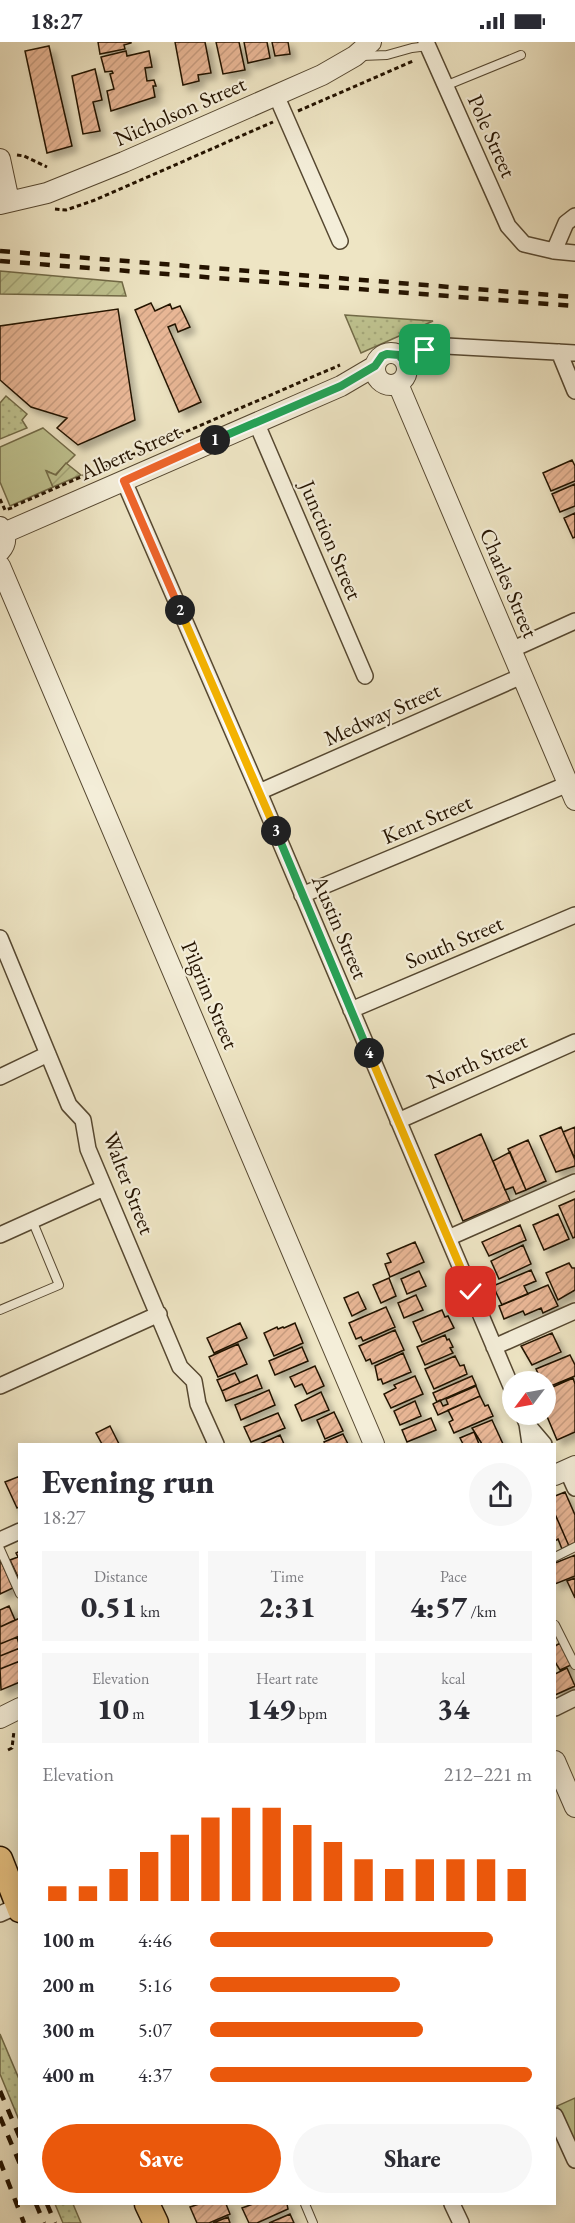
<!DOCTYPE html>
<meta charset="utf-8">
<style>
body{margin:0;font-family:"EB Garamond",serif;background:#f7f7f7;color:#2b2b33;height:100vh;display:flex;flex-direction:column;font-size:22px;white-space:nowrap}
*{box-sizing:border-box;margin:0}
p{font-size:20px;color:#7c7c81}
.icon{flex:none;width:33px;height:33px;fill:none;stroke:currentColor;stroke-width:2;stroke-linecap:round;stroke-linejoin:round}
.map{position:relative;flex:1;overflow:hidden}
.drawer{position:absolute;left:18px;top:1401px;width:538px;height:762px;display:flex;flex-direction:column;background:#fff;border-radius:0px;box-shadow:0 3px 15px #0003}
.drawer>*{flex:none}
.needle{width:39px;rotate:238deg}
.fabs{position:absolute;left:502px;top:1329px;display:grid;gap:12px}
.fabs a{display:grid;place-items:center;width:54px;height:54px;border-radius:50%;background:#fff;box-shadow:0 3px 15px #0003;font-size:30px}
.pin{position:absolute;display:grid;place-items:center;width:51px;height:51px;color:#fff;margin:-26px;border-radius:12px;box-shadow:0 3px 9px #0006}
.km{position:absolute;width:30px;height:30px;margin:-15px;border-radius:50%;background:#222;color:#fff;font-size:16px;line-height:30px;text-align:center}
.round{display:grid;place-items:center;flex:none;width:63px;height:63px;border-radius:32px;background:#f7f7f7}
.overview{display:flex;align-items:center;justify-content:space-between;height:102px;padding:0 24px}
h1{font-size:33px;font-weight:800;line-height:45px}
.figures{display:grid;grid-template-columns:repeat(3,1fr);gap:9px;height:102px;padding:6px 24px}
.figures div{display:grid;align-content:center;border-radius:0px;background:#f7f7f7;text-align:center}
.figures b{font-size:30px;font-weight:800}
.figures small{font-size:16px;font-weight:400}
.figures p{font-size:16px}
.chart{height:168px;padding:12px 24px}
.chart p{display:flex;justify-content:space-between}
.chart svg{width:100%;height:108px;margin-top:6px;stroke:#ea580c;stroke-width:6}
.cta{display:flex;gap:12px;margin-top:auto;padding:12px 24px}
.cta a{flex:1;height:69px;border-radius:36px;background:#ea580c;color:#fff;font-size:24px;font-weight:800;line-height:69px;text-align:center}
.cta a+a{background:#f7f7f7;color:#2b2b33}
ul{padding:0 24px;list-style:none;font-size:20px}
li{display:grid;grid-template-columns:96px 72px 1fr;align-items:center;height:45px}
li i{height:15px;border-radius:8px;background:#ea580c}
.status{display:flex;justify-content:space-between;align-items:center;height:42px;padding:0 30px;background:#fff;direction:ltr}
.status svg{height:16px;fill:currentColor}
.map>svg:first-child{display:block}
.grass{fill:url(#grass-dots);stroke:#726b48;stroke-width:1.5}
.park{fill:#bfc390;stroke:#726b48;stroke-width:1.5}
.garden{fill:url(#garden-furrows);stroke:#726b48;stroke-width:1.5}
.building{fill:url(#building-hatch);stroke:#241300;stroke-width:1.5;filter:url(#shadow)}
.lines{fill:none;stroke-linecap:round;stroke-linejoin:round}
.service-casing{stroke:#564831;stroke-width:10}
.minor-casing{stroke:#564831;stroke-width:18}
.tertiary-casing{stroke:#564831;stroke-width:22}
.primary-casing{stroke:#241300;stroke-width:27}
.path{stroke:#241300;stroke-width:3;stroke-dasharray:4.5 3;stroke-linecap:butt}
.service{stroke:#f4eed9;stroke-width:8}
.minor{stroke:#f4eed9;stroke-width:15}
.tertiary{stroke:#f4eed9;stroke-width:20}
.primary{stroke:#e7c282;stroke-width:24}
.rail{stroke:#241300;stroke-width:4.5;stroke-dasharray:10 10;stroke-linecap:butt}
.split-1-casing{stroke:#fff;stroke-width:12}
.split-2-casing{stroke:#fff;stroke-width:12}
.split-3-casing{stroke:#fff;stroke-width:12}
.split-4-casing{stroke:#fff;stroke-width:12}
.split-5-casing{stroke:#fff;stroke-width:12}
.split-1{stroke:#22a559;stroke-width:8}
.split-2{stroke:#f0652b;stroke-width:8}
.split-3{stroke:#f5b400;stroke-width:8}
.split-4{stroke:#22a559;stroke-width:8}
.split-5{stroke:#f5b400;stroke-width:8}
.labels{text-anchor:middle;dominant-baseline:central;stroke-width:4.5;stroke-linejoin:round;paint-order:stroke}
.street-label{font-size:22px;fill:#241300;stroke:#f4eed9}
</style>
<div class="status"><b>18:27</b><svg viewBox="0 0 49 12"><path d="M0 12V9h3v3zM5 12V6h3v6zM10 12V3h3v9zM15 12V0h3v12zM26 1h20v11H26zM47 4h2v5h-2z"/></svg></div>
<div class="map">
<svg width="575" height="2181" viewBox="0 0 575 2181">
<defs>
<pattern id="grass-dots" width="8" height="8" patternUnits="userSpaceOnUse" patternTransform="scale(1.5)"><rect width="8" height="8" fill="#bfc390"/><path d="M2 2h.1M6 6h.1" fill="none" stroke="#a4a77a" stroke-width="1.8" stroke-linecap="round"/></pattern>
<pattern id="garden-furrows" width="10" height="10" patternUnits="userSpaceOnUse" patternTransform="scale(1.5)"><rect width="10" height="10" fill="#bfc390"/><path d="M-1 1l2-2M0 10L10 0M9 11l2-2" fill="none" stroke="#a4a77a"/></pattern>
<pattern id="building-hatch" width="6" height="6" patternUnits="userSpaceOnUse" patternTransform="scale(1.5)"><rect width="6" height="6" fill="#e8b695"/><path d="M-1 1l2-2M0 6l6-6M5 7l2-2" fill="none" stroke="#c79c7f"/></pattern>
<filter id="shadow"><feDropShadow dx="5.5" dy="5.5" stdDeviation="3" flood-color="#0004"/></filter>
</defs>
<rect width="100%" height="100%" fill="#eee5c4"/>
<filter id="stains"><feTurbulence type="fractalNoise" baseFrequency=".00333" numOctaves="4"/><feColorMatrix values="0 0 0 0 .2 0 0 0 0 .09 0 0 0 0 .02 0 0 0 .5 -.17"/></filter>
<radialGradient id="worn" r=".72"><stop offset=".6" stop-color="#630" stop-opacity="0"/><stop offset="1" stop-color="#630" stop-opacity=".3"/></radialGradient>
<path class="grass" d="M345,273L433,279L361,311Z
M6,354L27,372L22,378L27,386L0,397V361Z
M0,1992L19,2037V2078L0,2032Z
M55,2162H73L81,2181H63Z"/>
<path class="park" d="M43,386L75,413L55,433L47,429L53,445L10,464L0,440V405Z
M575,2056V2102L557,2064Z"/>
<path class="garden" d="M0,229L122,240L126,254L0,252Z
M66,421L81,433L53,445L46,429L56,433Z"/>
<path class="building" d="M98,0H131V1L124,3L125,7L100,12Z
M175,0H205L211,31L198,33L199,39L183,43Z
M216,0H239L245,28L223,32Z
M244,0H267L270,16L248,21Z
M272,0H288L290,12L275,14Z
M49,4L72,104L47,111L25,9Z
M126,9L127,14L149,9L152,25L145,26L147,39L154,38L156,44H153L155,55L111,69L107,49L114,47L110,32L113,31L112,29L105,30L101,15Z
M95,27L102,58L93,60L100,89L83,92L72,34Z
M151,261L155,269L170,262L172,267L180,264L190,285L178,290L175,282L168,285L201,360L179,370L135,268Z
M118,267L135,378L78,403L57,386L67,376L31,365L0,338V284Z
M572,418L575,424V439L551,449L543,431Z
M575,442V464L560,470L552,452Z
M575,471V495L573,496L564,476Z
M561,1085L575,1118V1124L556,1130L540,1094Z
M575,1085V1117L563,1090Z
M481,1092L510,1159L463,1179L435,1113Z
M528,1098L546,1139L526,1148L508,1107Z
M510,1110L526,1148L516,1152L513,1145L505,1148L493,1119Z
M575,1157V1195L573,1196L559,1164Z
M558,1172L569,1197L544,1208L533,1183Z
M520,1183L526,1198L489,1214L482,1200Z
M415,1200L424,1220L390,1235L385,1222L391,1220L387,1212Z
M523,1203L531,1222L499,1237L491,1219Z
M569,1221L572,1226H575V1248L558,1258L546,1231Z
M531,1228L536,1239L524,1244L528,1252L502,1263L493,1244Z
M419,1229L426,1244L407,1252L401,1237Z
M389,1236L396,1254L381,1261L373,1243Z
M548,1243L558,1264L543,1271L541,1266L525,1273L523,1269L504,1277L499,1264Z
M358,1250L366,1267L352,1274L344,1256Z
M416,1253L423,1268L404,1276L398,1261Z
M386,1265L395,1285L363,1299L361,1295L356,1297L349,1281Z
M442,1268L445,1275L448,1274L454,1286L422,1300L413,1280Z
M240,1281L247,1296L214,1311L207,1296Z
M295,1281L303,1301L274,1314L264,1291L277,1285L278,1287L283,1285L284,1286Z
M395,1288L404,1308L372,1322L370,1317L366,1319L359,1304Z
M552,1291L561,1310L532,1323L521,1304Z
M445,1293L447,1298L449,1297L453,1305L450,1306L453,1311L425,1323L417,1305Z
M238,1302L247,1322L218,1335L209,1315Z
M302,1305L308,1319L275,1333L269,1319Z
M403,1311L411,1330L383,1342L381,1337L378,1338L375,1324Z
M570,1313L575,1323V1334L546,1346V1340H542L536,1327Z
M455,1314L460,1324L464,1323L467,1332L434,1347L425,1327Z
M315,1324L324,1344L307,1352L302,1342L295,1345L290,1335Z
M235,1331L240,1341L222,1349L217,1338Z
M257,1333L262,1346L226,1359L222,1349Z
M415,1334L423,1352L391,1366L384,1352L396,1346L394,1343Z
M472,1334L476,1343L437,1360L433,1351Z
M573,1336L575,1342V1390L557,1398L546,1372V1348Z
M476,1344L480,1354L438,1373L433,1362L440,1358L443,1364L448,1362L446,1357Z
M269,1348L275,1363L241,1378L235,1363Z
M321,1350L329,1368L302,1379L295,1363Z
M480,1354L485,1364L488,1363L493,1374L454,1391L449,1380L453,1378L448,1368Z
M415,1359L421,1374L400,1383L394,1369Z
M334,1370L343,1389L325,1397L317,1378Z
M278,1371L285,1386L251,1400L244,1385Z
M431,1376L436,1388L407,1400L402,1388Z
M492,1378L503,1402H482L472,1386Z
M110,1384L119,1402H102L96,1391Z
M474,1390L479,1402H463L460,1396Z
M343,1392L348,1402H325L324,1400Z
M280,1393L284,1402H260Z
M20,1434V1464L17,1466L5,1440Z
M565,1450L575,1473V1501L569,1504L555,1472V1454Z
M555,1472L569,1504L562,1507L558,1497L555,1499Z
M20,1509V1539L10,1518L18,1515L16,1511Z
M575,1513V1534L555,1542V1521Z
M0,1517L13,1546L0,1552Z
M575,1536V1556L567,1539Z
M9,1564L15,1578L0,1585V1568Z
M20,1576V1594L0,1602V1585Z
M17,1595L20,1606L0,1614V1602Z
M560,1601L571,1623L560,1628L555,1620V1604Z
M20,1606V1619L0,1627V1614Z
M20,1619V1640L1,1648L0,1627Z
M567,1626L575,1644L555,1653V1632Z
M199,2162H226L230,2172L209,2181H197L190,2165Z
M253,2162H287L288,2167L257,2181H249L242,2166Z
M290,2172L294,2181H269Z
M228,2175L230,2181H213Z"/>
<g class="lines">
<defs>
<path id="service" d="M362,14L387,13L412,6L428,4
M445,44L521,13
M0,1268L59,1243L32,1178
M0,1507L20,1552
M555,1515L575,1505
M555,1583L575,1623
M305,2162L313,2181"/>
<path id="minor" d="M426,0L508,184L524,202L554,209L575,211
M276,53L340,199
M554,209L566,181L575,174
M559,310L575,349
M406,322L425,308L446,304L575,311
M256,380L365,634
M124,439L259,750L513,1349
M511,608L575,579
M259,750L522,634
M302,853L568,742
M0,896L69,1063L83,1078L88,1107L180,1325L194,1339L198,1362L216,1402
M351,968L575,873
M0,1035L48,1012
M398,1079L575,1000
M0,1193L104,1146
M448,1196L575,1140
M494,1305L575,1269
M0,1344L159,1272
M523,1372L527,1382L530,1402
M527,1382L544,1402
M567,1428L575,1446
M0,1498L20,1489
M555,1666L575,1656
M0,1872L20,1863
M555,2074L575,2118
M452,2162L461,2181"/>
<path id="tertiary" d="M0,117L9,159
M0,162L47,151L124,120L322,33L355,14L371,0
M375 327a16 16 0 1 1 32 0a16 16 0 1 1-32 0Z
M398,342L575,758
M0,485C7,493 7,501 0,509
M4,491L341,344L375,324
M0,524L374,1402
M555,1433L575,1424
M0,1676L20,1666
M555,1719L575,1765"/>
<path id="primary" d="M0,1817L20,1868
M147,2162L156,2181"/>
</defs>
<use href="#service" class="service-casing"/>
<use href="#minor" class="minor-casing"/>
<use href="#tertiary" class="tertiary-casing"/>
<use href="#primary" class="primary-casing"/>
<path class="path" d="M298,69L413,19
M17,113L24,114L47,125
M55,167L66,168L95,158L273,80
M0,457L5,468L15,465
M14,464L340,323
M8,1708L12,1706L14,1689"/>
<use href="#service" class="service"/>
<use href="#minor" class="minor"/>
<use href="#tertiary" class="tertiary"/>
<use href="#primary" class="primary"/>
<path class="rail" d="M0,209L575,255
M0,219L575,264
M0,2049L20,2096
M0,2075L20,2122
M0,2119L24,2181
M36,2162L44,2181
M47,2162L55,2181"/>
</g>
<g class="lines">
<defs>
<path id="split-1" d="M215,398L341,344L375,324L382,314L387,312L399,313L406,322L425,308"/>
<path id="split-2" d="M180,568L124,439L215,398"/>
<path id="split-3" d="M180,568L276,789"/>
<path id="split-4" d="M276,789L369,1011"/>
<path id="split-5" d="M369,1011L471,1250"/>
</defs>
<use href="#split-1" class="split-1-casing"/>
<use href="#split-2" class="split-2-casing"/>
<use href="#split-3" class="split-3-casing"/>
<use href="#split-4" class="split-4-casing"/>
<use href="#split-5" class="split-5-casing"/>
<use href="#split-1" class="split-1"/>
<use href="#split-2" class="split-2"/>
<use href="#split-3" class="split-3"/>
<use href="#split-4" class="split-4"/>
<use href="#split-5" class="split-5"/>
</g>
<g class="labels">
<g class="street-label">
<text transform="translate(180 69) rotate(-24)">Nicholson Street</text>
<text transform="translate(492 94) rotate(66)">Pole Street</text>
<text transform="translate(130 410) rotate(-24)">Albert Street</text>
<text transform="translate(331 498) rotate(67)">Junction Street</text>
<text transform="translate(509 541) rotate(67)">Charles Street</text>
<text transform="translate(382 672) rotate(-24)">Medway Street</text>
<text transform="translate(427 777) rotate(-23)">Kent Street</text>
<text transform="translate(340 885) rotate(67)">Austin Street</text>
<text transform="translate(454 900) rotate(-23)">South Street</text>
<text transform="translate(210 953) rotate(67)">Pilgrim Street</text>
<text transform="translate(477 1019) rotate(-24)">North Street</text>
<text transform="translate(129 1141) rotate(69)">Walter Street</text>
</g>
</g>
<rect width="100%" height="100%" filter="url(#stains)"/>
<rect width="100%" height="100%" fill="url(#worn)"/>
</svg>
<div class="fabs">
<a><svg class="needle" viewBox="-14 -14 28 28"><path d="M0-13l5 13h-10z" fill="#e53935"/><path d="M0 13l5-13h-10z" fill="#7c7c81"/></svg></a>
</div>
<div class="pin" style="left:425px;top:308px;background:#1e9e55"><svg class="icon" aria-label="arrive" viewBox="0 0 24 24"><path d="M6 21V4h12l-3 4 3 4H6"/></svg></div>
<div class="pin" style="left:471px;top:1250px;background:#d93025"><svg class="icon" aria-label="check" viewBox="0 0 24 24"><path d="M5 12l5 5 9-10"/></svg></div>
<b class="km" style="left:215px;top:398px">1</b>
<b class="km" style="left:180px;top:568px">2</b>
<b class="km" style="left:276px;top:789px">3</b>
<b class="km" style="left:369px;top:1011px">4</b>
<section class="drawer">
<div class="overview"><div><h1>Evening run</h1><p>18:27</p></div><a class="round"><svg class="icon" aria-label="share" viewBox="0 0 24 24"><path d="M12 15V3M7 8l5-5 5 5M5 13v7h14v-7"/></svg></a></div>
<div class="figures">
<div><p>Distance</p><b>0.51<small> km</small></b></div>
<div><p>Time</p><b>2:31</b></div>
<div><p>Pace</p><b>4:57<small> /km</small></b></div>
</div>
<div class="figures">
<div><p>Elevation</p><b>10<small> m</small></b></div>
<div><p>Heart rate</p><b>149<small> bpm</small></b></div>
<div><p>kcal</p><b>34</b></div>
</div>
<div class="chart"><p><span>Elevation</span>212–221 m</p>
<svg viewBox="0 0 160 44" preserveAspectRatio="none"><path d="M5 44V38M15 44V38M25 44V31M35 44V24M45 44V17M55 44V10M65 44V6M75 44V6M85 44V13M95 44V20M105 44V27M115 44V31M125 44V27M135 44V27M145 44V27M155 44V31"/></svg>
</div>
<ul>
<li><b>100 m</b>4:46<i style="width:88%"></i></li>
<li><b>200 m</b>5:16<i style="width:59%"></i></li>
<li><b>300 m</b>5:07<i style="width:66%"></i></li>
<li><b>400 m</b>4:37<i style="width:100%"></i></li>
</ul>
<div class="cta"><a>Save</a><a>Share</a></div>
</section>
</div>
